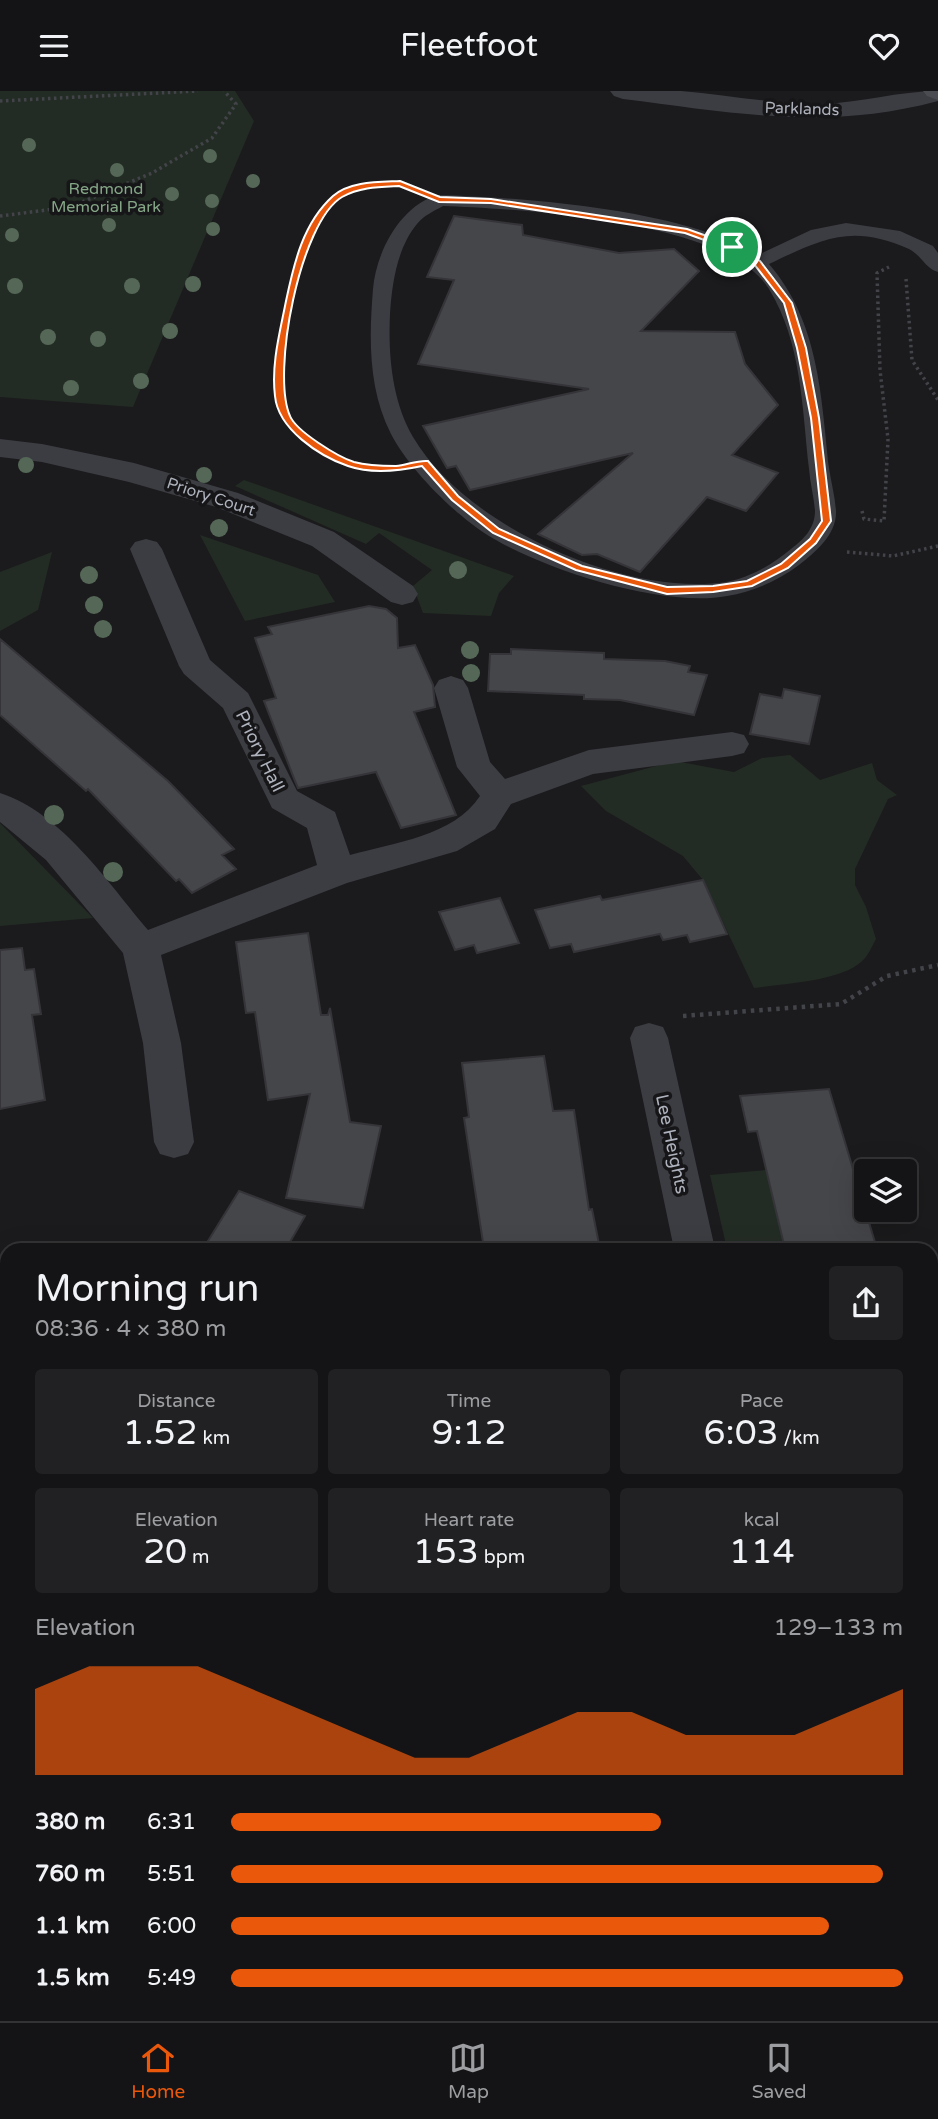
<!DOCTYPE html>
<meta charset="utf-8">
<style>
body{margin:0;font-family:"Varela Round",sans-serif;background:#212123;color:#f1f3f6;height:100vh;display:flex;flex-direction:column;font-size:26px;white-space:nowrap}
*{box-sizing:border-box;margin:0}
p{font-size:23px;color:#9d9ea1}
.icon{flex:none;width:38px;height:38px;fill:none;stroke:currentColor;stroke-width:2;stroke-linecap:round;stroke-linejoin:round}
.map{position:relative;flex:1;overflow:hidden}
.details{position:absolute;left:0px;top:1152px;width:938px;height:779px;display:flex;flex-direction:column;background:#141416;border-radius:21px 21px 0 0;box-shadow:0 7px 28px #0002,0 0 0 2px #333335}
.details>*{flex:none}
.tools{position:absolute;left:854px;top:1068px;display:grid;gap:14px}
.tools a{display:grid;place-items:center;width:63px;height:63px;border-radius:7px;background:#141416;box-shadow:0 7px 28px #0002,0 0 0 2px #333335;font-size:35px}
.pin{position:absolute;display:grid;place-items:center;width:60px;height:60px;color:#fff;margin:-30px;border:4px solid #fff;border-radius:50%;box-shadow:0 2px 7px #0007}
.round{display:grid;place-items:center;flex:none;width:74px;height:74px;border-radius:7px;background:#212123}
.summary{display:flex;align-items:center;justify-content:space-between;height:119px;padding:0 35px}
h1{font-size:38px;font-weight:600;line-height:52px}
.metrics{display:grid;grid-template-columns:repeat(3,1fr);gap:10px;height:119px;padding:7px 35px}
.metrics div{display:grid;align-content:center;border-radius:7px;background:#212123;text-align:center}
.metrics b{font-size:35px;font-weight:600}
.metrics small{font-size:19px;font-weight:400}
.metrics p{font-size:19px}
.chart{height:196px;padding:14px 35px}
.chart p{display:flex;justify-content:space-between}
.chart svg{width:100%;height:126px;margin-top:7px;fill:#ea580c;opacity:.7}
ul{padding:0 35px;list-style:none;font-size:23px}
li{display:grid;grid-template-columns:112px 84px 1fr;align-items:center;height:52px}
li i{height:18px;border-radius:9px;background:#ea580c}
header{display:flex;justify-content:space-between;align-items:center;height:91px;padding:0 35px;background:#141416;font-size:32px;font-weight:600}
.menu{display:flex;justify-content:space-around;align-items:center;height:98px;border-top:2px solid #333335;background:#141416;font-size:19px;color:#9d9ea1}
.menu a{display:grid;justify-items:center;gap:4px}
.menu .on{color:#ea580c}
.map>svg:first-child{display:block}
.green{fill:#232c24}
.building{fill:#45464a;stroke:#353539;stroke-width:2}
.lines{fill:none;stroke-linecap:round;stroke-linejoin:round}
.path-far1{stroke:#424449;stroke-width:3.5;stroke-dasharray:2.5 3.5;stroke-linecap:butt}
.path{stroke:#424449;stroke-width:4.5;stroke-dasharray:3.5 5;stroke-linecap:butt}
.service{fill:#3c3d42;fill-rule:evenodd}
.minor{fill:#3c3d42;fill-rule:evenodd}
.secondary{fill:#4a4c52;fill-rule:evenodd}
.tree{fill:#556857}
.route{fill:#ea580c;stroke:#fff;stroke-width:2;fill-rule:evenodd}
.labels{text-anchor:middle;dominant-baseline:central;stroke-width:7;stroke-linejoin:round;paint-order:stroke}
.far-street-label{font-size:16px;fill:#aeb2bc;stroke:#161618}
.far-park-label{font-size:16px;fill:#85a787;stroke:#161618}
.street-label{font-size:18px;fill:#aeb2bc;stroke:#161618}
</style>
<header><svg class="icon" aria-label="menu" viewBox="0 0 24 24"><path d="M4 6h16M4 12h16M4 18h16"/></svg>Fleetfoot<svg class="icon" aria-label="heart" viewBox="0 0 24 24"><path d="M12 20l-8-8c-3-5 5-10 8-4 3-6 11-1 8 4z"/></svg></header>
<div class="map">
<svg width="938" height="1930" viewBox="0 0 938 1930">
<rect width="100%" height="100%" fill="#1b1b1d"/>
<path class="green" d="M0,0H235L254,30L133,316L0,306Z
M244,389L514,485L499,502L491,525L423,522L413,495L432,479L379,442L366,453L235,395Z
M200,444L318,484L335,511L245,530Z
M52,461L38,519L0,540V481Z
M790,664L820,689L872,672L877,689L897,704L888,708L855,778V794L866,816L876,848C872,855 868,866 861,871C840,890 782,893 754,897L703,789L683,765L606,720L581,695L675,670L734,681L762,667Z
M0,732L93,827L0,835Z
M766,1079L785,1158H727L710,1084Z
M938,1318V1391L931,1392V1319Z
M938,1714V1930H886L884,1923H931V1715Z"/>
<path class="building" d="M454,125L522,134L523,144L619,162L674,158L699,180L641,240L735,241L745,273L778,314L732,364L778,382L746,420L707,406L640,481L597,463L582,464L538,443L633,362L470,399L456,375L447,377L423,335L589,298L418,273L454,189L427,186Z
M369,515L386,518L397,527L398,557L415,554L433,594L435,616L414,621L456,724L401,737L376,681L298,697L295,690L264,610L276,607L255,547L272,543L268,536Z
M0,548L168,690L234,758L222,764L236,778L192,802L179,788L176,790L88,698L86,700L0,624Z
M511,558L604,562V568L665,570L690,575L688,581L707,584L694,624L620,609L584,608V604L488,600L490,563H511Z
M784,598L820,605L809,653L750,643L760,603L782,607Z
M703,789L727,843L690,851L687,844L663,849L660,843L574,861L571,853L550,857L535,819L600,805L602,809Z
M500,807L519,852L477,862L474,854L455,859L439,821Z
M308,842L321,924H328L330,917L350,1031L381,1035L363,1117L286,1107L310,1003L268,1009L255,921L246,922L236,851Z
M22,857L25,879L34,878L41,923L32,924L45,1009L0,1018V859Z
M544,965L553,1020L574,1019L589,1119L592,1118L600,1158H484L464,1027L469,1026L462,972Z
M829,998L877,1158H785L757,1040L748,1041L740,1005Z
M239,1100L305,1125L286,1158H203Z"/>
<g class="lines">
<path class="path-far1" d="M0,10L198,0
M0,125L70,116L152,82L212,47L236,13L224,0
M906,188L912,269L938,309
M382,376C372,375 360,376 350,372C329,364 302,348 288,331C262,299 295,175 311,139C316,129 329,112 338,105C356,91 383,94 405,94
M862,420L864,428L884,430L888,348L880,279L877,182L889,176
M847,461L893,465L938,455"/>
<path class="path" d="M683,925L841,913L887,885L938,874"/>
<path class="service" d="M439,104C528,107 682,118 758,164L811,139L846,132L900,140L933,155L938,162V181C926,178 921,164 909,158C851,132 822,148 769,173C819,231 821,304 829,377C831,391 835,405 836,420C837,443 816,461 799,474C777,490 753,501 727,505C662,517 545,479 489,445C455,424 409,378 391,343C368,298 369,247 373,198C376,161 401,113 439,104ZM443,115C520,118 727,129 769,198C802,252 802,317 809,378C810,392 814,406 815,420C815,437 804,448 791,458C773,473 750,487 726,491C624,506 465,435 413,346C392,310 388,264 390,223C392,193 397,157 417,133C423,125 434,120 443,115Z"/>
<path class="minor" d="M610,0C634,0 658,0 681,0C727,4 773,13 820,13C860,12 899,0 938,0V10C826,40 735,22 623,8L614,5Z
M0,348L42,353L134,372L238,402L334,441L413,495L418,503L413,511L402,514L391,511L312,455L216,416L129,391L42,371L0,366Z
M146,448L157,451L162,458L210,569L248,602L297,700L335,721L350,764C393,752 454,745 480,705L457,676L434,597L439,589L451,585L463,589L468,597L490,671L505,688L589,659L732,641L744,644L749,653L744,662L732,665L593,683L511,713L495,738L457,760L347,792L161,864L181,952L194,1051L188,1063L174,1067L160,1063L154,1051L143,952L123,862L46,769L0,731V702C61,721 109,793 148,839L317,774L307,737L272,717L223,617L184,583L179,575L130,458L135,451Z
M649,932L663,936L668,947L715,1158H674L630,947L635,936Z
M931,1262H938V1300H931Z
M938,1667V1715L931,1716V1668Z
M38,1923H139L136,1930H35Z
M193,1923H245L246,1930H194Z
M820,1923H872L873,1930H821Z"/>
<path class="secondary" d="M923,0H938V9L927,5Z"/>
</g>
<g class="tree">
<circle cx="29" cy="54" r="7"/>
<circle cx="210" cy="65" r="7"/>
<circle cx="117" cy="79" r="7"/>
<circle cx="253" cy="90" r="7"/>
<circle cx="172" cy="103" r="7"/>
<circle cx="212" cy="110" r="7"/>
<circle cx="109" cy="134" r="7"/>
<circle cx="213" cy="138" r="7"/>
<circle cx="12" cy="144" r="7"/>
<circle cx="193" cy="193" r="8"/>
<circle cx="15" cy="195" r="8"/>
<circle cx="132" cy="195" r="8"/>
<circle cx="170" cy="240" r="8"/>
<circle cx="48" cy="246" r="8"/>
<circle cx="98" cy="248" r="8"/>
<circle cx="141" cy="290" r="8"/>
<circle cx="71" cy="297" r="8"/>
<circle cx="26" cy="374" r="8"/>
<circle cx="204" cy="384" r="8"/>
<circle cx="219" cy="437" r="9"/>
<circle cx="458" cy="479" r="9"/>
<circle cx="89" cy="484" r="9"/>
<circle cx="94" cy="514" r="9"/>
<circle cx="103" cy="538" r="9"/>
<circle cx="470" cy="559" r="9"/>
<circle cx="471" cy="582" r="9"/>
<circle cx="54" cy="724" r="10"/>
<circle cx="113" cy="781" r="10"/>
</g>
<path class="route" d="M400,90L440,106L491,108L687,138L735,155L760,170L792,212L806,257L819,327L831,430L816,452L788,477L752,495L713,501L667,503L576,479L493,442L452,409L422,375C399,380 371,383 348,375C319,365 278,338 275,305C271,273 280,241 286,210C294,172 303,132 333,105C350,90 379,91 400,90ZM399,95L439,111L491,112L685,142L729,158L754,173L784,212L797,257L811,327L822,430L810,448L781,473L747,490L713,495L667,496L582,475L499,438L458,405L428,370C417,369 407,374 396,375C384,375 365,374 354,371C338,366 296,340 290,325C271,282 300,131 342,106C360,96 379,96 399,95Z"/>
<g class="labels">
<g class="far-street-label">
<text transform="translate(802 18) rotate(2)">Parklands</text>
<text transform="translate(211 406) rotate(18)">Priory Court</text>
</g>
<g class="far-park-label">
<text x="106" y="98">Redmond<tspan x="106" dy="18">Memorial Park</tspan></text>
</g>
<g class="street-label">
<text transform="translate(260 660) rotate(64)">Priory Hall</text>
<text transform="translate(672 1053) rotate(78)">Lee Heights</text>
</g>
</g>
</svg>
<div class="tools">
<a><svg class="icon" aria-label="layers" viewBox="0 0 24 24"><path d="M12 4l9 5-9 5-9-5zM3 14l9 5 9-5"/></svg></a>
</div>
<div class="pin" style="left:732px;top:156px;background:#1e9e55"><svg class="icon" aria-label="arrive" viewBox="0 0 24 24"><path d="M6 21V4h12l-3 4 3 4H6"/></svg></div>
<section class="details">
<div class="summary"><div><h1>Morning run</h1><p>08:36 · 4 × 380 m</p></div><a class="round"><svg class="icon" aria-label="share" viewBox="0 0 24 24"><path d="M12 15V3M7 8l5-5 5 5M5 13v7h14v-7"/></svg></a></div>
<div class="metrics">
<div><p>Distance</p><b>1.52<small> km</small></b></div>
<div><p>Time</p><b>9:12</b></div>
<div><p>Pace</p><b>6:03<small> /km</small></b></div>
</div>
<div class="metrics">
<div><p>Elevation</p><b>20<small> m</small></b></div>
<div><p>Heart rate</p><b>153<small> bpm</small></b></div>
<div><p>kcal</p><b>114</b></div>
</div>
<div class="chart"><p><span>Elevation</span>129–133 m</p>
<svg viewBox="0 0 160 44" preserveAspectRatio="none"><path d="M0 44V14L10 6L20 6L30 6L40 14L50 22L60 30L70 38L80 38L90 30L100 22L110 22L120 30L130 30L140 30L150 22L160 14V44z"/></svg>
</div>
<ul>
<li><b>380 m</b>6:31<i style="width:64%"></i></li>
<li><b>760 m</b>5:51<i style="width:97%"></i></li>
<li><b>1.1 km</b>6:00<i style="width:89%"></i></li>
<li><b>1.5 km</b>5:49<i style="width:100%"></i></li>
</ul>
</section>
</div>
<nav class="menu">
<a class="on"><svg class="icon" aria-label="home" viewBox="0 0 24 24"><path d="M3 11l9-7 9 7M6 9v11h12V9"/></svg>Home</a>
<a><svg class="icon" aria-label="map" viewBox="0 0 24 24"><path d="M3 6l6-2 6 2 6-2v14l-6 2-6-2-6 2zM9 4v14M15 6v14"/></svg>Map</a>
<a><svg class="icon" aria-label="saved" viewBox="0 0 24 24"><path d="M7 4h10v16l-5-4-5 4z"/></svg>Saved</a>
</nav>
